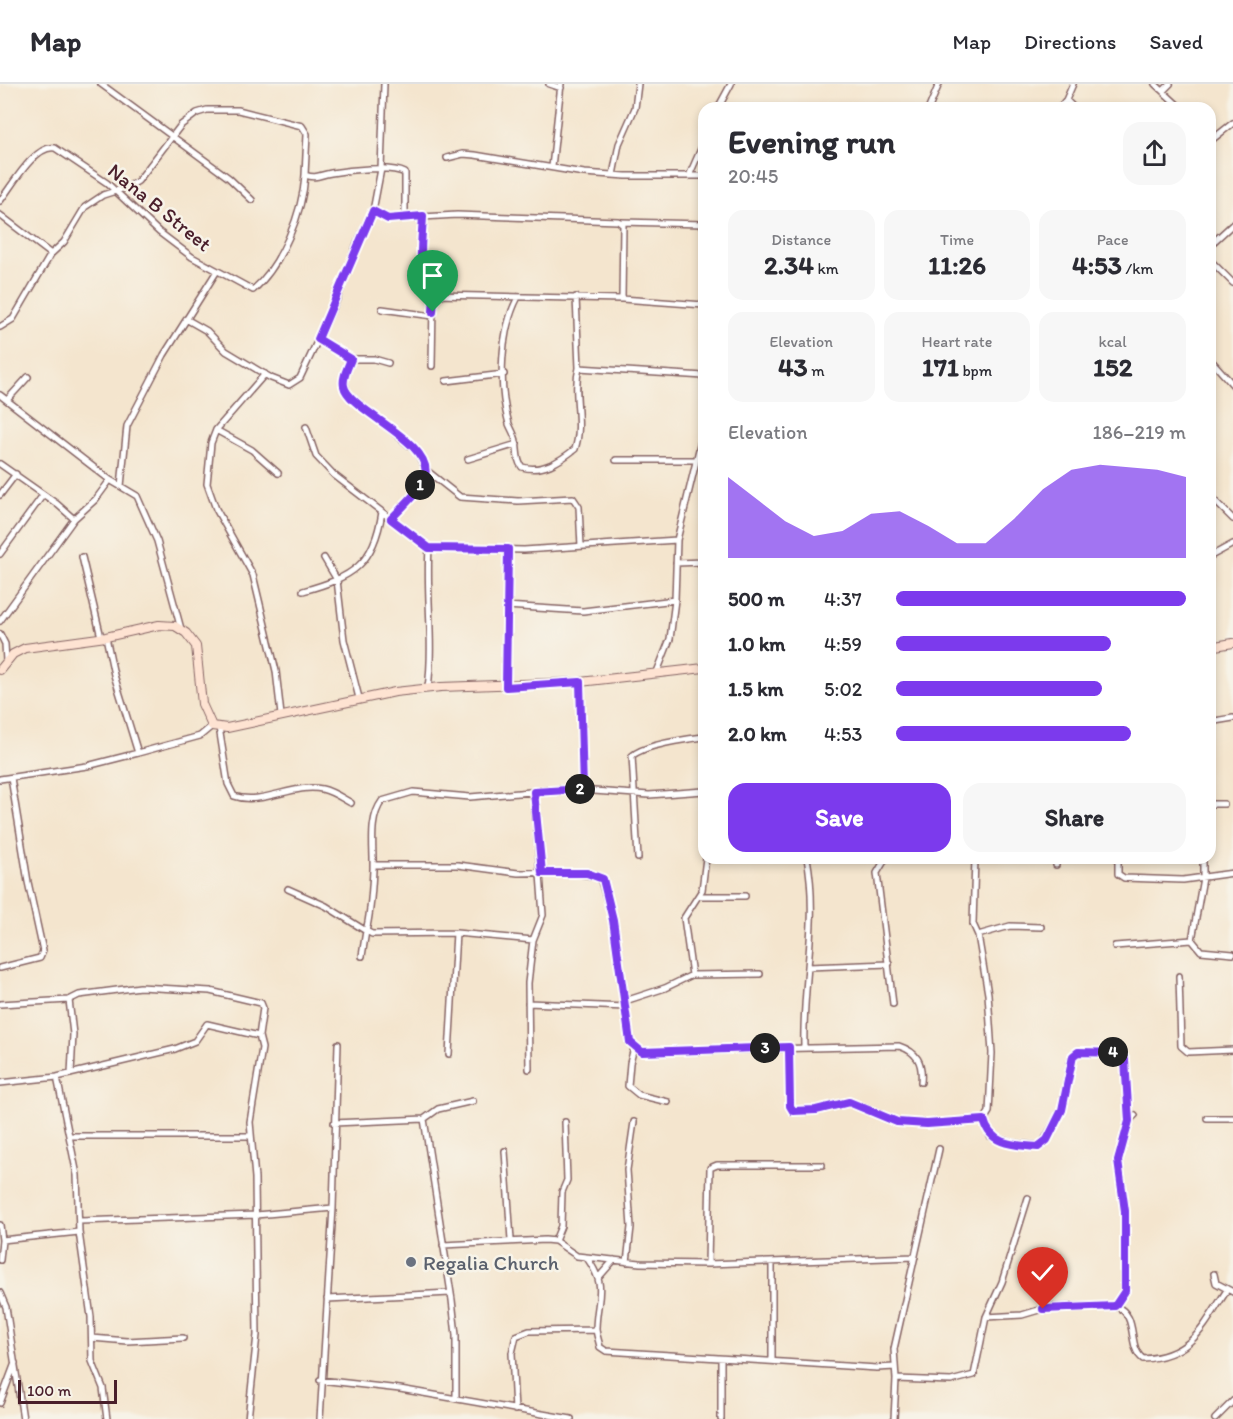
<!DOCTYPE html>
<meta charset="utf-8">
<style>
body{margin:0;font-family:Itim,sans-serif;background:#f7f7f7;color:#2b2b33;height:100vh;display:flex;flex-direction:column;font-size:22px;white-space:nowrap}
*{box-sizing:border-box;margin:0}
p{font-size:20px;color:#7c7c81}
.icon{flex:none;width:33px;height:33px;fill:none;stroke:currentColor;stroke-width:2;stroke-linecap:round;stroke-linejoin:round}
.map{position:relative;flex:1;overflow:hidden}
.side{position:absolute;left:698px;top:18px;width:518px;height:762px;display:flex;flex-direction:column;background:#fff;border-radius:18px;box-shadow:0 3px 9px #0003}
.side>*{flex:none}
.scale{position:absolute;left:18px;bottom:15px;width:99px;box-sizing:border-box;padding-left:6px;border:3px solid #4a1f2b;border-top:0;font-size:16px;line-height:21px;white-space:nowrap;color:#4a1f2b;-webkit-text-stroke:4px #f7f3e8;paint-order:stroke}
.pin{position:absolute;display:grid;place-items:center;width:51px;height:51px;color:#fff;margin:-62px -26px;border-radius:50% 50% 50% 0;rotate:-45deg;box-shadow:0 0 6px #0007}
.pin .icon{rotate:45deg}
.km{position:absolute;width:30px;height:30px;margin:-15px;border-radius:50%;background:#222;color:#fff;font-size:16px;line-height:30px;text-align:center}
.round{display:grid;place-items:center;flex:none;width:63px;height:63px;border-radius:18px;background:#f7f7f7}
.head{display:flex;align-items:center;justify-content:space-between;height:102px;padding:0 30px}
h1{font-size:33px;font-weight:700;line-height:45px}
.figures{display:grid;grid-template-columns:repeat(3,1fr);gap:9px;height:102px;padding:6px 30px}
.figures div{display:grid;align-content:center;border-radius:15px;background:#f7f7f7;text-align:center}
.figures b{font-size:26px;font-weight:700}
.figures small{font-size:16px;font-weight:400}
.figures p{font-size:16px}
.chart{height:168px;padding:12px 30px}
.chart p{display:flex;justify-content:space-between}
.chart svg{width:100%;height:108px;margin-top:6px;fill:#7c3aed;opacity:.7}
.primary-button{display:flex;gap:12px;margin-top:auto;padding:12px 30px}
.primary-button a{flex:1;height:69px;border-radius:18px;background:#7c3aed;color:#fff;font-size:24px;font-weight:700;line-height:69px;text-align:center}
.primary-button a+a{background:#f7f7f7;color:#2b2b33}
ul{padding:0 30px;list-style:none;font-size:20px}
li{display:grid;grid-template-columns:96px 72px 1fr;align-items:center;height:45px}
li i{height:15px;border-radius:8px;background:#7c3aed}
header{display:flex;align-items:center;gap:36px;box-sizing:border-box;height:84px;padding:0 30px;background:#fff;border-bottom:2px solid #e1e1e2}
header strong{font-size:28px}
nav{display:flex;gap:33px;margin-inline-start:auto;font-size:21px}
.map>svg:first-child{display:block}
.lines{fill:none;stroke-linecap:round;stroke-linejoin:round}
.street-casing{stroke:#866464;stroke-width:8}
.secondary-casing{stroke:#866464;stroke-width:10}
.street{stroke:#fff;stroke-width:5}
.secondary{stroke:#fee3d2;stroke-width:8}
.route-casing{stroke:#fff;stroke-width:12}
.route{stroke:#7c3aed;stroke-width:8}
.worship-dot{fill:#6b7280;stroke:#f7f3e8;stroke-width:2}
.labels{text-anchor:middle;dominant-baseline:central;stroke-width:5;stroke-linejoin:round;paint-order:stroke}
.street-label{font-size:21px;fill:#4a1f2b;stroke:#f7f3e8}
.worship-label{font-size:21px;fill:#5b616d;stroke:#f7f3e8;text-anchor:start}
</style>
<header>
<strong>Map</strong>
<nav><a>Map</a><a>Directions</a><a>Saved</a></nav>
</header>
<div class="map">
<svg width="1233" height="1335" viewBox="0 0 1233 1335">
<rect width="100%" height="100%" fill="#f7f3e8"/>
<filter id="ink" filterUnits="userSpaceOnUse"><feTurbulence type="fractalNoise" baseFrequency=".0167" numOctaves="2"/><feDisplacementMap in="SourceGraphic" scale="12" xChannelSelector="R" yChannelSelector="G"/><feConvolveMatrix kernelMatrix="1 2 1 2 8 2 1 2 1" color-interpolation-filters="sRGB"/></filter>
<filter id="wash" filterUnits="userSpaceOnUse"><feTurbulence type="fractalNoise" baseFrequency=".008" numOctaves="4" result="noise"/><feDisplacementMap in="SourceGraphic" scale="24" xChannelSelector="R" yChannelSelector="G"/><feGaussianBlur stdDeviation="1.35" result="paint"/><feColorMatrix in="noise" values="0 0 0 0 0 0 0 0 0 0 0 0 0 0 0 0 0 1.4 0 .05"/><feComposite in="paint" operator="in"/></filter>
<g filter="url(#wash)">
<rect width="100%" height="100%" fill="#f4e5ce"/>
</g>
<g filter="url(#ink)">
<g class="lines">
<defs>
<path id="street" d="M101,0L229,94L252,116
M549,0L561,4
M1155,0L1181,24
M1163,7L1170,0
M1066,16L1074,24
M718,24L731,0
M929,24L939,0
M1059,24L1066,16L1073,0
M1209,58L1233,39
M447,74L463,70L475,71L584,89L626,92H704
M552,83L561,0
M613,91L619,60L635,24L638,0
M689,92L704,58
M0,117C12,102 35,60 55,64L107,99L159,148L192,173L253,206C281,182 303,128 305,91
M373,127L388,135L405,134
M0,131L51,170
M423,132C422,158 415,193 434,212
M621,138L704,140
M1209,162L1233,140
M1209,175L1233,199
M518,213C500,247 498,302 509,340C511,345 515,351 516,357C518,366 516,376 522,383C542,389 560,377 575,365C584,339 572,310 579,284L704,292
M576,213L579,284
M382,225L433,232
M186,235L207,247L226,267L271,294L289,301L300,294L338,213L356,162L373,127L381,85L384,0
M0,243L13,235L51,170L64,158L85,123L103,111L128,103L138,97L181,41L197,29L207,26H238L302,42L307,50L305,91C317,95 319,91 331,89C348,86 391,81 405,89V134L457,131L618,137L623,141L622,215
M318,255L351,275H374L388,279
M1209,274L1233,301
M351,275L344,296L347,309L417,368L426,386L418,405L391,436
M432,282L433,218L436,211L622,215L704,221
M265,290L216,346L211,359L207,400L216,425L253,491L276,587L281,631
M446,297L504,290
M0,311L110,396L137,412L157,457L181,545
M7,316L28,293
M306,343L316,372L334,391L429,464L524,466L677,456
M216,346L252,366L278,389
M468,375L517,360
M616,376H696
M0,380L57,420L74,435
M426,386L460,413L518,417L573,414L579,423L581,462
M121,402L127,342L164,271L217,187
M0,411L16,390
M1209,411L1233,435
M0,470L43,411
M82,473L101,553
M1209,473L1233,460
M324,474L337,496L344,556L359,614
M676,479L704,478
M303,507C353,493 374,481 382,428
M506,522L583,527L675,516
M0,537L74,435L96,415L110,396
M0,550L5,560L6,577
M657,588L670,555L675,516L677,456L704,345
M580,598L583,705
M506,601L508,465
M428,604C434,557 426,511 429,464
M1209,638L1233,634
M219,643L228,700L234,712C261,722 294,699 322,705C332,707 342,714 351,719
M138,669L200,652L212,642
M0,695L87,682L138,669L114,591L106,553
M1209,720H1224
M638,774L632,672C644,661 687,655 704,653
M886,774L877,789L893,920
M975,774L973,840L978,851L988,910L992,969L989,1028L984,1036L990,1052L1011,1059L1041,1062L1062,1026L1071,976L1078,968L1121,969L1125,976L1129,1037
M1056,774V781
M1118,774V790L1124,794L1183,796L1233,789
M1203,774V794L1192,856L1201,867L1233,870
M373,781H458L518,789L568,788L600,793L613,836L630,958L642,968L899,962C917,968 923,978 921,998
M288,805L326,822L366,847L362,872
M700,812H745
M978,851L1010,842L1041,843
M533,856L456,849L372,850L366,847C371,828 372,806 373,786C374,764 368,736 382,717L413,708L470,713L566,705L649,711L704,707
M1115,862L1192,856
M808,883L889,880
M0,884L40,874L43,867L28,798L11,694
M692,891L760,890
M1179,892L1181,962L1188,968L1233,966
M69,916L73,950L71,990
M625,917L665,904L692,891L684,834L702,806L706,774
M528,919L626,923
M0,920L69,916L79,911L140,903L210,907L261,919L263,924L259,952L262,964L250,1038L255,1094L257,1251L248,1335
M804,962C802,899 819,837 807,774
M789,963L790,1022L793,1027L816,1026L849,1018L897,1038L927,1040L984,1036
M634,964L630,979L628,1002L639,1011L668,1018
M449,970L456,849
M529,985L528,899L533,856L543,831L534,708
M57,993L77,1091L79,1148L91,1233L92,1277L103,1304L107,1335
M0,999L57,993L175,965L195,957L207,940L259,952
M1207,1034H1233
M424,1035L452,1216L456,1251V1315
M334,1039L424,1035L438,1025L473,1017
M70,1052H251
M505,1067L511,1156
M80,1137L256,1131L333,1124
M0,1141L2,1156L0,1176
M2,1156L79,1148
M555,1157L561,1142L562,1108L567,1096L565,1038
M443,1161L545,1156L555,1157L577,1172L640,1179L708,1180L915,1173
M587,1174C608,1204 597,1211 596,1244C596,1250 599,1257 600,1263L606,1267L877,1284L895,1283
M627,1178L631,1143L627,1086L634,1038
M708,1180L710,1084L717,1081H822
M1214,1190L1216,1199L1233,1208
M599,1193L614,1176
M0,1209L6,1223L23,1335
M327,1215L451,1209
M1115,1222L1125,1207V1127L1118,1077L1129,1037L1135,1031
M986,1233L1022,1231L1049,1223L1115,1222C1140,1231 1126,1262 1143,1275C1192,1272 1203,1243 1227,1206
M92,1254L127,1257L183,1254
M721,1275V1335
M772,1277V1178
M896,1295L951,1297L974,1291L986,1233L1002,1198L1028,1114
M320,1296L400,1305L571,1335
M0,1319L15,1279
M515,1326L512,1269L516,1252L529,1247L596,1246
M320,1335L333,1124L338,960
M894,1335L896,1295L894,1265L939,1065
M1215,1335L1233,1317"/>
<path id="secondary" d="M1209,563L1233,559
M0,586L13,570L25,564L106,553L159,541L175,542L186,549L196,562L202,620L212,642L227,644L395,608L441,603L580,598L704,584"/>
</defs>
<use href="#street" class="street-casing"/>
<use href="#secondary" class="secondary-casing"/>
<use href="#street" class="street"/>
<use href="#secondary" class="secondary"/>
</g>
</g>
<g class="lines" filter="url(#ink)">
<defs>
<path id="route" d="M433,228L434,212C415,193 422,158 423,132L388,135L373,127L318,255L351,275C348,283 342,294 344,302C348,326 434,358 425,392C420,408 402,423 391,435L429,464L508,465L506,603L580,598L583,705L534,708L542,789H587L603,795L613,836L630,958L642,968L789,963L790,1022L793,1027L816,1026L849,1018L897,1038L927,1040L984,1036C990,1062 1016,1061 1038,1063L1047,1056L1062,1026L1073,972L1078,968L1121,969L1125,976L1129,1037L1118,1077L1125,1127V1207L1115,1222L1043,1225"/>
</defs>
<use href="#route" class="route-casing"/>
<use href="#route" class="route"/>
</g>
<circle class="worship-dot" cx="411" cy="1178" r="6"/>
<g class="labels">
<g class="street-label">
<text transform="translate(160 123) rotate(39)">Nana B Street</text>
</g>
<g class="worship-label">
<text x="423" y="1178">Regalia Church</text>
</g>
</g>
</svg>
<div class="scale">100 m</div>
<div class="pin" style="left:433px;top:228px;background:#1e9e55"><svg class="icon" aria-label="arrive" viewBox="0 0 24 24"><path d="M6 21V4h12l-3 4 3 4H6"/></svg></div>
<div class="pin" style="left:1043px;top:1225px;background:#d93025"><svg class="icon" aria-label="check" viewBox="0 0 24 24"><path d="M5 12l5 5 9-10"/></svg></div>
<b class="km" style="left:420px;top:401px">1</b>
<b class="km" style="left:580px;top:705px">2</b>
<b class="km" style="left:765px;top:964px">3</b>
<b class="km" style="left:1113px;top:968px">4</b>
<section class="side">
<div class="head"><div><h1>Evening run</h1><p>20:45</p></div><a class="round"><svg class="icon" aria-label="share" viewBox="0 0 24 24"><path d="M12 15V3M7 8l5-5 5 5M5 13v7h14v-7"/></svg></a></div>
<div class="figures">
<div><p>Distance</p><b>2.34<small> km</small></b></div>
<div><p>Time</p><b>11:26</b></div>
<div><p>Pace</p><b>4:53<small> /km</small></b></div>
</div>
<div class="figures">
<div><p>Elevation</p><b>43<small> m</small></b></div>
<div><p>Heart rate</p><b>171<small> bpm</small></b></div>
<div><p>kcal</p><b>152</b></div>
</div>
<div class="chart"><p><span>Elevation</span>186–219 m</p>
<svg viewBox="0 0 160 44" preserveAspectRatio="none"><path d="M0 44V11L10 20L20 29L30 35L40 33L50 26L60 25L70 31L80 38L90 38L100 28L110 16L120 8L130 6L140 7L150 8L160 11V44z"/></svg>
</div>
<ul>
<li><b>500 m</b>4:37<i style="width:100%"></i></li>
<li><b>1.0 km</b>4:59<i style="width:74%"></i></li>
<li><b>1.5 km</b>5:02<i style="width:71%"></i></li>
<li><b>2.0 km</b>4:53<i style="width:81%"></i></li>
</ul>
<div class="primary-button"><a>Save</a><a>Share</a></div>
</section>
</div>
